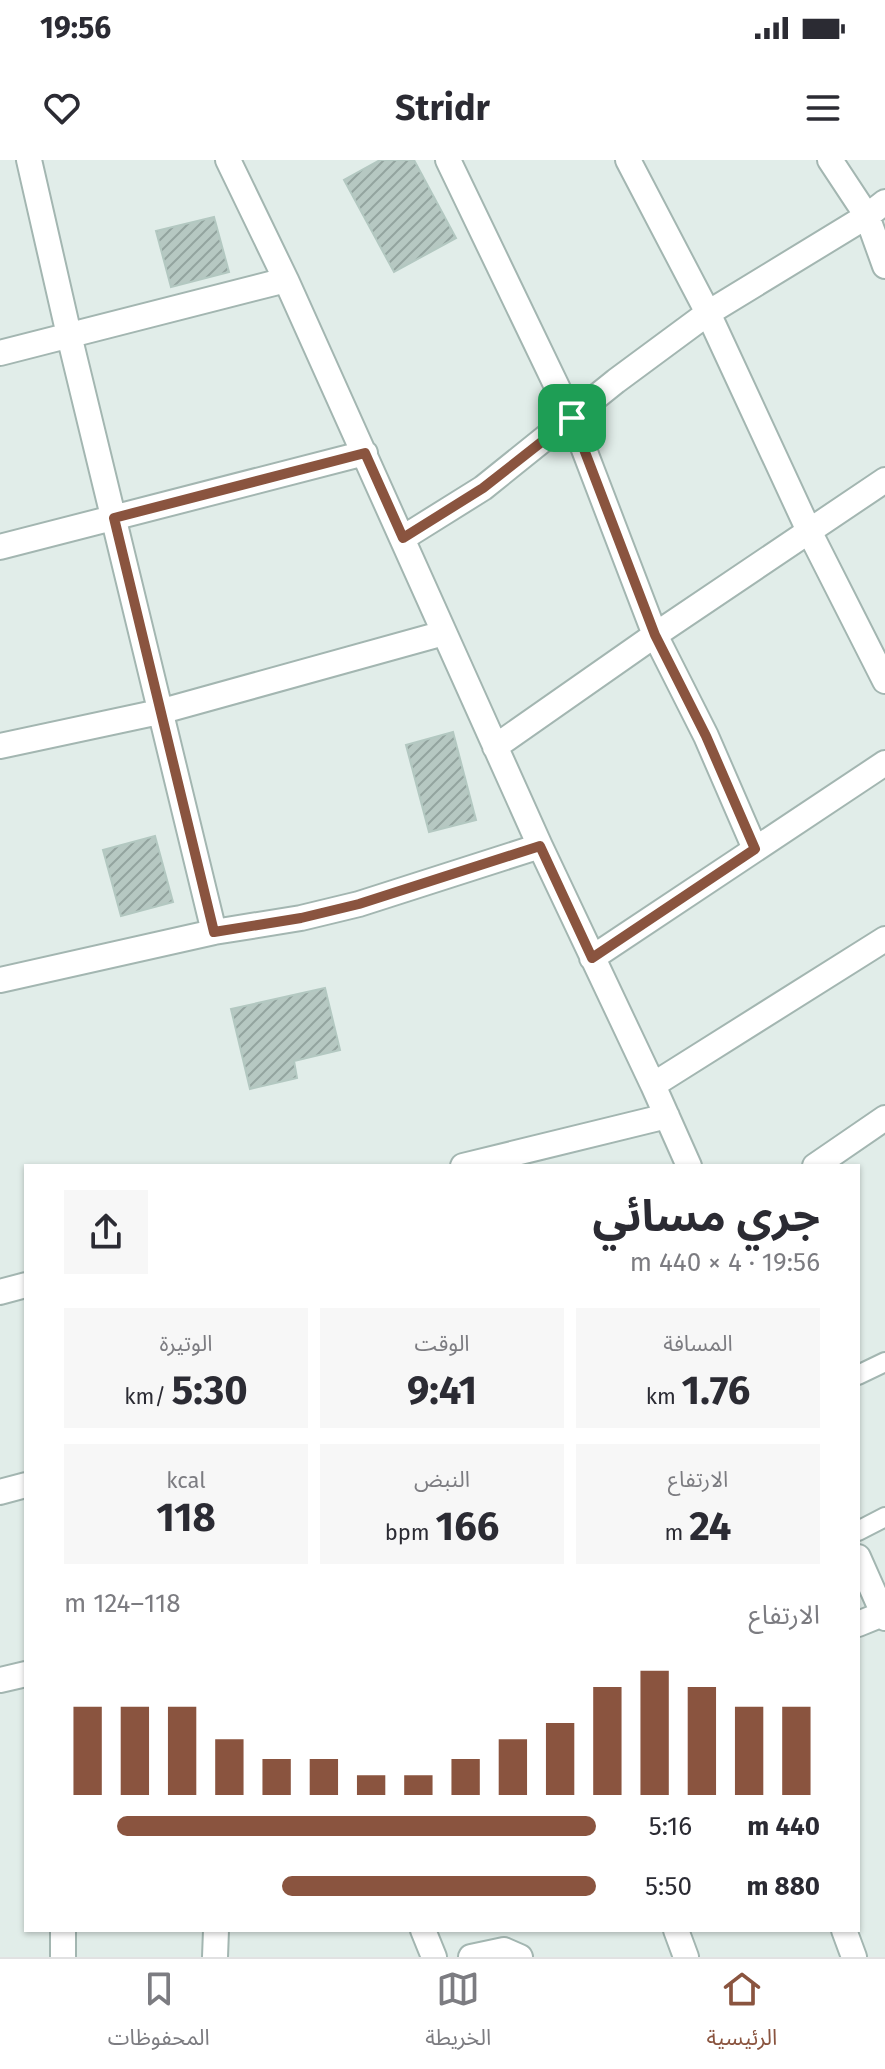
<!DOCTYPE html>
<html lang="ar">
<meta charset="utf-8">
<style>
body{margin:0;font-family:"Fira Sans","Noto Sans Arabic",sans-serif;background:#f7f7f7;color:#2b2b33;direction:rtl;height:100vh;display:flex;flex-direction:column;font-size:30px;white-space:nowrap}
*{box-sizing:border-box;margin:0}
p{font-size:26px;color:#7c7c81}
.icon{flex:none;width:44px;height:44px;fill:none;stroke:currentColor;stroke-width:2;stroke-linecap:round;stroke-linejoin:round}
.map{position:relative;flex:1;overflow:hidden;direction:ltr}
.sheet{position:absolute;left:24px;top:1004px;width:836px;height:768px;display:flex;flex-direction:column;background:#fff;border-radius:0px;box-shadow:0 2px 6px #0004;direction:rtl}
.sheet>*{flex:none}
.pin{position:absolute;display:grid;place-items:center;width:68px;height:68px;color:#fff;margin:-34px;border-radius:16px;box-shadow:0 4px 12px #0006}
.round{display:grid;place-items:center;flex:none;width:84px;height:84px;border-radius:0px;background:#f7f7f7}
.overview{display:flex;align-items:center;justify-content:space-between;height:136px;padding:0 40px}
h1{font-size:44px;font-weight:700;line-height:60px}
.figures{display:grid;grid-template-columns:repeat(3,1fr);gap:12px;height:136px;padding:8px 40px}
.figures div{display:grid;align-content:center;border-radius:0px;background:#f7f7f7;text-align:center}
.figures b{font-size:40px;font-weight:700}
.figures small{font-size:22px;font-weight:400}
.figures p{font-size:22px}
.chart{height:224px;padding:16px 40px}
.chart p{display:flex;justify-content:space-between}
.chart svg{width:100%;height:144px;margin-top:8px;stroke:#8a543f;stroke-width:6}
ul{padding:0 40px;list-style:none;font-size:26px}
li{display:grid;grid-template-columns:128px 96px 1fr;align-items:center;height:60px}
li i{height:20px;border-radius:10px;background:#8a543f}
.status{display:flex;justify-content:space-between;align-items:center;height:56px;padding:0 40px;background:#fff;direction:ltr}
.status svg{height:22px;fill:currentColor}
header{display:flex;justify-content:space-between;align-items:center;height:104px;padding:0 40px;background:#fff;font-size:36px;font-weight:700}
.tabs{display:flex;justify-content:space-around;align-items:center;height:112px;border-top:2px solid #e1e1e2;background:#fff;font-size:22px;color:#7c7c81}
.tabs a{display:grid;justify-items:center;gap:4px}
.tabs .active{color:#8a543f}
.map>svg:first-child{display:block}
.building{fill:url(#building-hatch);stroke:#b3c8c1;stroke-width:2}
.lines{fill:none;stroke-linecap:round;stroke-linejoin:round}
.service-casing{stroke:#a3b6b1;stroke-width:22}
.minor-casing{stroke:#a3b6b1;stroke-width:28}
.service{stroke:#fff;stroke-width:18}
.minor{stroke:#fff;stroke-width:24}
.route-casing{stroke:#fff;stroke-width:16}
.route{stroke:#8a543f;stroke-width:10}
</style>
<div class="status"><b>19:56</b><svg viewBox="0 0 49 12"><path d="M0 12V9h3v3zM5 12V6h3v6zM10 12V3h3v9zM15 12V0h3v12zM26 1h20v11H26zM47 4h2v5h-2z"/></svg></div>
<header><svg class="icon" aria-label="menu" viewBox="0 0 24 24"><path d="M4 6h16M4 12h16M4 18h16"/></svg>Stridr<svg class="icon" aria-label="heart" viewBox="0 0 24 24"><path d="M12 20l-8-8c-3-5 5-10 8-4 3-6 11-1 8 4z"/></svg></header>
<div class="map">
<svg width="885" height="1797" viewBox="0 0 885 1797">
<defs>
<pattern id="building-hatch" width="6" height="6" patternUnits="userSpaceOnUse" patternTransform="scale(2)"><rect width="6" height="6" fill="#b6c8c2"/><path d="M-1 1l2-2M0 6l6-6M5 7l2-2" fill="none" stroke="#93a49f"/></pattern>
</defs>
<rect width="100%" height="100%" fill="#e1ede9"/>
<path class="building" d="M380,0H414L456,78L394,112L344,20Z
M214,57L229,112L171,127L156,71Z
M453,572L476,660L429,672L406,585Z
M155,676L173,742L121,756L103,690Z
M325,828L340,890L294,901L297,918L250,929L231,849Z"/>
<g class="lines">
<defs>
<path id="service" d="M858,1215L885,1202
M858,1371L885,1357"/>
<path id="minor" d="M29,0L69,175L214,772
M228,0L286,120L540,686L653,925L689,1006
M448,0L572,258L655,475L706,576L755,689
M628,0L708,153L809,371L885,521
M885,42L867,56L885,106
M0,193L286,120
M403,378L483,328L616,221L708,153L867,56L830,0
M0,387L365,293
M0,586L159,552L444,473
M495,587L655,475L885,320
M592,798L885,603
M0,820L214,772L301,758L359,744L540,686
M653,925L885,779
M463,1006L667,956
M815,1006L885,958
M0,1132L26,1125
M0,1332L26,1325
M858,1397L885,1458
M858,1464L883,1454
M0,1520L26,1514
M423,1770L434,1797
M676,1770L686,1797
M844,1770L854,1797
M63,1797V1770
M215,1797L216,1770
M471,1797L504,1790L520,1797"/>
</defs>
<use href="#service" class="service-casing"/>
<use href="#minor" class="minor-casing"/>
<use href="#service" class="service"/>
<use href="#minor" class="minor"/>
</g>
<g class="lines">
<defs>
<path id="route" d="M572,258L655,475L706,576L755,689L592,798L540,686L359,744L301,758L214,772L114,358L365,293L403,378L483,328Z"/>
</defs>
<use href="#route" class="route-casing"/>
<use href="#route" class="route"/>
</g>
</svg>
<div class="pin" style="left:572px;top:258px;background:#1e9e55"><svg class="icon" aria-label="arrive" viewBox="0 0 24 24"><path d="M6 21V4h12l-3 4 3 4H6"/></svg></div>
<section class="sheet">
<div class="overview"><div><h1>جري مسائي</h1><p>19:56 · 4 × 440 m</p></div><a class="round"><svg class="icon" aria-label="share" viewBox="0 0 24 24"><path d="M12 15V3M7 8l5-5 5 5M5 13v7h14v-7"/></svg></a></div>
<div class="figures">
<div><p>المسافة</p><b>1.76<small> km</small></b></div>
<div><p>الوقت</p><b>9:41</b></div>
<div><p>الوتيرة</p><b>5:30<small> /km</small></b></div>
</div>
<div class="figures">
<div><p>الارتفاع</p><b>24<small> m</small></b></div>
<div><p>النبض</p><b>166<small> bpm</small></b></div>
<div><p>kcal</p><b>118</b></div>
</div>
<div class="chart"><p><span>الارتفاع</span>118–124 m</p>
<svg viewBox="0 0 160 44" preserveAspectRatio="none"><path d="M5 44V17M15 44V17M25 44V17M35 44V27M45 44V33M55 44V33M65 44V38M75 44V38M85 44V33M95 44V27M105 44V22M115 44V11M125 44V6M135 44V11M145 44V17M155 44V17"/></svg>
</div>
<ul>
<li><b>440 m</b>5:16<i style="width:90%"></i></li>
<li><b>880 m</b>5:50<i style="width:59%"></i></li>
</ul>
</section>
</div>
<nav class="tabs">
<a class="active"><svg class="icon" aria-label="home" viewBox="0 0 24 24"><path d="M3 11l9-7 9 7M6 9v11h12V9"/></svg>الرئيسية</a>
<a><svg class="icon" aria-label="map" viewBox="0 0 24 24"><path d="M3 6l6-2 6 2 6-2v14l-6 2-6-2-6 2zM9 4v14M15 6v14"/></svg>الخريطة</a>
<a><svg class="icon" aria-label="saved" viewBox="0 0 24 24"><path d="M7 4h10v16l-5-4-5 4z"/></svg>المحفوظات</a>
</nav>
